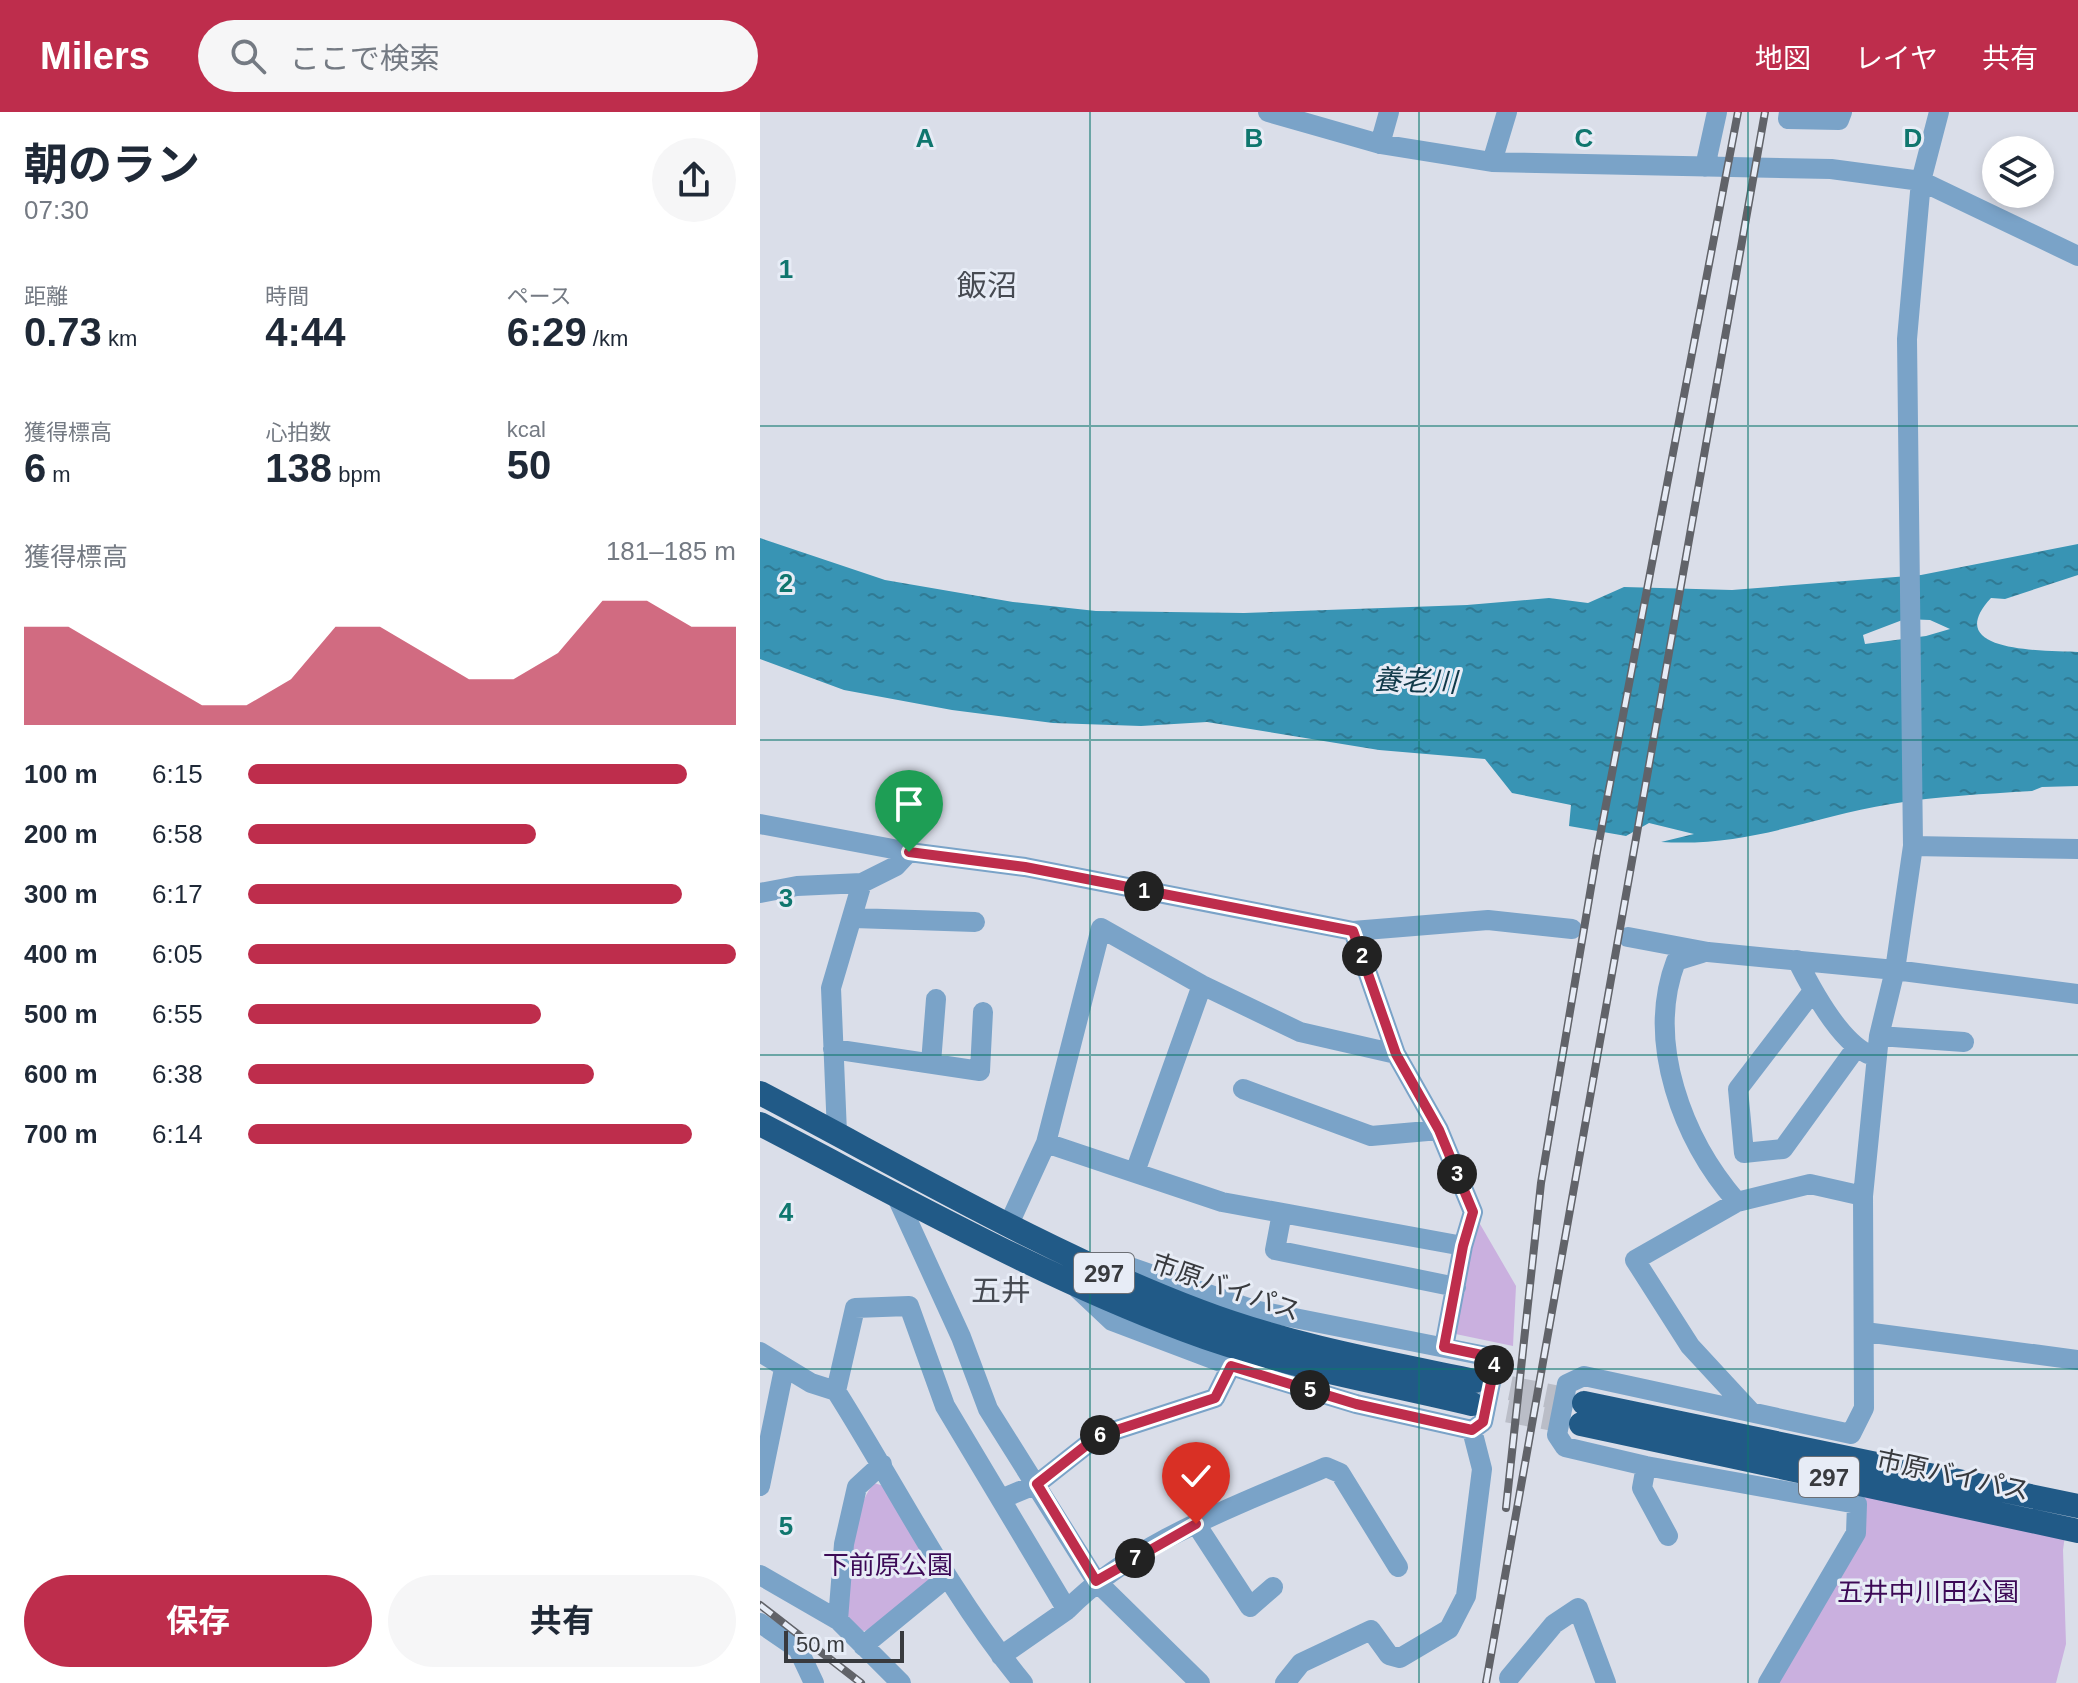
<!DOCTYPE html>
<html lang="ja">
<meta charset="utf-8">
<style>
body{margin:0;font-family:Helvetica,"Noto Sans JP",sans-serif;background:#f6f6f7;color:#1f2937;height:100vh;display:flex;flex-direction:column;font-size:30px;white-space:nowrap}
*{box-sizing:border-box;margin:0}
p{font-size:26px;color:#747a83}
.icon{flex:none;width:44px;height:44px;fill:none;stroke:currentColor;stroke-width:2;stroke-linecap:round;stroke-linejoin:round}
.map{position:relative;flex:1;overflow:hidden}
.panel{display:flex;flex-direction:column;background:#fff;width:760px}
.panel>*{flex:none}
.tools{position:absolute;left:1222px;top:24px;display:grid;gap:16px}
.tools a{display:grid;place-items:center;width:72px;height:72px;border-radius:50%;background:#fff;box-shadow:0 4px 12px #0003;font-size:40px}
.scale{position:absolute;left:24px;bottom:20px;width:120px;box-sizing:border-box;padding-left:8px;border:4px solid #383a3e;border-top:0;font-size:22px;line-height:28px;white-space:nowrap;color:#383a3e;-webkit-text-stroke:6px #e7ecf6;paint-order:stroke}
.pin{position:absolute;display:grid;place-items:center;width:68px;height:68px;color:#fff;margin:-82px -34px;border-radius:50% 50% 50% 0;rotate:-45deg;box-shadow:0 0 8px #0007}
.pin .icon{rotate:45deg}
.km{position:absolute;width:40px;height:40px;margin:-20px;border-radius:50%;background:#222;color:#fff;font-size:22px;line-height:40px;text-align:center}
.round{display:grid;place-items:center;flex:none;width:84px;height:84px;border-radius:42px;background:#f6f6f7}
.overview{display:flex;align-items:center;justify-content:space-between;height:136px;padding:0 24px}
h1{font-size:44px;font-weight:700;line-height:60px}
.stats{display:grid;grid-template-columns:repeat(3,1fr);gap:12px;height:136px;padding:8px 24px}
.stats div{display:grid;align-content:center}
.stats b{font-size:40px;font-weight:700}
.stats small{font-size:22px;font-weight:400}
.stats p{font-size:22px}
.chart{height:224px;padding:16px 24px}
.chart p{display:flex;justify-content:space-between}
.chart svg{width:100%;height:144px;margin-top:8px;fill:#be2d4c;opacity:.7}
.button{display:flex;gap:16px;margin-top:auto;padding:16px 24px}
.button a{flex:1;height:92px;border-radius:48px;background:#be2d4c;color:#fff;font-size:32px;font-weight:700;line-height:92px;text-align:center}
.button a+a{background:#f6f6f7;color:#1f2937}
ul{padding:0 24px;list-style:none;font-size:26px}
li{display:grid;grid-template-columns:128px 96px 1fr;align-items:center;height:60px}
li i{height:20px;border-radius:10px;background:#be2d4c}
header{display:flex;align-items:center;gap:48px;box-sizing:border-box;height:112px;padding:0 40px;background:#be2d4c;color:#fff}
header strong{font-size:38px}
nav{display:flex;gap:44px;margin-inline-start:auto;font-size:28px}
.search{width:560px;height:72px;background:#f6f6f7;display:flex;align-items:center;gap:20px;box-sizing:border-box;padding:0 28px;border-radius:44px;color:#747a83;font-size:30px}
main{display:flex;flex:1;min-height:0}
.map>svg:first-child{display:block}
.park{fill:#cab0df}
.water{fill:url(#water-ripples);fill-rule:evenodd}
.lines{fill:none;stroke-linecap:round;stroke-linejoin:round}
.highway-tunnel{stroke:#babdc7;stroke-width:24;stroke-dasharray:24 12;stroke-linecap:butt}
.minor{stroke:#7aa3c8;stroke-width:20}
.highway{stroke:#215a87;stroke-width:24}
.rail-casing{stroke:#616369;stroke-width:8}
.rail{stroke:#e7ecf6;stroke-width:5;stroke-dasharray:15;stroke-linecap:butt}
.route-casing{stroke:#fff;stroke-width:16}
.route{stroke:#be2d4c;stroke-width:10}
.grid{fill:none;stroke:#0f766e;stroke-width:2;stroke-opacity:0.55}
.labels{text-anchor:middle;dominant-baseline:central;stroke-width:6;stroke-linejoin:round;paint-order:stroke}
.shield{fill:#e7ecf6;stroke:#6c6f75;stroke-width:2}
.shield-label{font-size:24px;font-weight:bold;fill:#383a3e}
.street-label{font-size:26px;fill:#383a3e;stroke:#e7ecf6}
.park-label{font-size:26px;fill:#3c0956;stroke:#e7ecf6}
.water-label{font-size:28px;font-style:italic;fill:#113a49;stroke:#e7ecf6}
.quarter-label{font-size:30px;fill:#464a52;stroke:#e7ecf6}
.grid-label{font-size:26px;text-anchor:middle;font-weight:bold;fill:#0f766e;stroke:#e7ecf6;stroke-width:6;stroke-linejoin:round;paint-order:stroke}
</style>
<header>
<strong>Milers</strong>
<div class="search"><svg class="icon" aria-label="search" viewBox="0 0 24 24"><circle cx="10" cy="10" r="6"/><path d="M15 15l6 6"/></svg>ここで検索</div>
<nav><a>地図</a><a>レイヤ</a><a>共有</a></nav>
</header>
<main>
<section class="panel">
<div class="overview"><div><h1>朝のラン</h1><p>07:30</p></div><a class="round"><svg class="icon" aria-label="share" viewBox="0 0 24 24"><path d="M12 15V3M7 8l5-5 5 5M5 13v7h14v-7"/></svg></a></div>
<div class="stats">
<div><p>距離</p><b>0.73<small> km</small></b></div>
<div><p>時間</p><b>4:44</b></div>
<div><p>ペース</p><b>6:29<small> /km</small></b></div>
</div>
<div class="stats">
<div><p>獲得標高</p><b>6<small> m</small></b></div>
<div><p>心拍数</p><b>138<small> bpm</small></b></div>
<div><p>kcal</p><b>50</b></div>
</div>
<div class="chart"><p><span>獲得標高</span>181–185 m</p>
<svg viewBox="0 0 160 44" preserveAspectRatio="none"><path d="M0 44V14L10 14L20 22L30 30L40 38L50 38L60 30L70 14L80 14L90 22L100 30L110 30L120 22L130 6L140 6L150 14L160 14V44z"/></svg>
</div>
<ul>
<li><b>100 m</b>6:15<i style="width:90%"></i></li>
<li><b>200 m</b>6:58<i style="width:59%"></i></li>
<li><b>300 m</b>6:17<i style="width:89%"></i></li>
<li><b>400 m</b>6:05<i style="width:100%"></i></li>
<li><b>500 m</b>6:55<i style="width:60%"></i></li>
<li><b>600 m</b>6:38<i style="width:71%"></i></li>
<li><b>700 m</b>6:14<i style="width:91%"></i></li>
</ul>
<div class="button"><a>保存</a><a>共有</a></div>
</section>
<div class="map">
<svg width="1318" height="1571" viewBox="0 0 1318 1571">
<defs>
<pattern id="water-ripples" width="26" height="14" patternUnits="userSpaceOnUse" patternTransform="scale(2)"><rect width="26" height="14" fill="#3894b4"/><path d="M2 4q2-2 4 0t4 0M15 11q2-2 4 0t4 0" fill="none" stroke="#307a94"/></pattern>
</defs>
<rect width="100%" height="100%" fill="#dadee9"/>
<path class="park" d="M713,1100L756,1174L753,1234L686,1220Z
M114,1371L127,1375L177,1456L173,1467L113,1518L102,1519C95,1513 88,1509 87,1500C82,1467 93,1396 114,1371Z
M1105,1372L1306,1416L1303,1438L1306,1532L1296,1571H1009L1096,1421Z"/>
<path class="water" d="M0,426L125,468L253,490L336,499L484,501L707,493L789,486L828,491L864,475L972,478L1161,463L1318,432V463L1245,487L1231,486C1179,542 1287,538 1318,540V674L1282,675L1272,679C1225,682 1177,684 1131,692C1047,706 990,735 901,730L934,722L889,711L866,724L809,714L811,693L752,681L725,647L619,638L447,610L381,614L293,611L192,598L84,578L0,547ZM1145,507L1170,508L1190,517L1166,524L1105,532L1103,523Z"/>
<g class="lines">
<path class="highway-tunnel" d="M715,1269L824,1291
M712,1292L821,1312"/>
<path class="minor" d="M508,0L620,32L732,50L1071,57L1161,69L1318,144
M1029,0L1028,7L1079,8L1082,0
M620,32L629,0
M732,50L747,0
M945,55L957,0
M0,712L149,740L265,755L593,819L728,808L812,817
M1153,734L1318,737
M0,781L37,774L102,771
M94,806L215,810
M593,819L636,942L679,1018L713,1100L703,1134L684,1235
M868,825L948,840L1135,858L1318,882
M942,841L916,849C885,930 923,1028 977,1090
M1037,848C1051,876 1079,928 1108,942
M1053,879L978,977L984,1041L1023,1037L1096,936
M1119,924L1204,930
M73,937L220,959L223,900
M171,951L176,887
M483,977L611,1024L679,1018
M77,1021L71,876L102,771L136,754L149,740
M286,1031L462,1090L703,1134
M375,1060L442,873
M135,1081L201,1225L228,1297L336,1469L440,1571
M522,1101L515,1138L696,1175
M248,1114L286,1031L341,816L442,873L540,920L636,942
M318,1177L352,1209L471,1254L596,1292L712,1318L723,1310L736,1246L494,1198L367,1154L336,1152
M1105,1220L1318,1248
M0,1240L51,1271L76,1279C138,1377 189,1481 263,1571
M76,1279L95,1196L149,1194L185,1294L307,1498L241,1544
M991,1300L930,1234L875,1148L977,1090L1050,1072L1103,1084
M886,1354L882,1376L908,1424
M0,1374L24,1257
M241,1387L277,1372L338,1324L455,1286L471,1254
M436,1412L490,1495L513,1475
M0,1463L78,1508L141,1571
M307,1498C376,1428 477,1394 566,1355L580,1361L638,1455
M78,1508L84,1432L97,1375L122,1352
M0,1511L38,1537L54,1571
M103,1534L186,1466
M749,1566L794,1512L818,1496L846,1571
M525,1571L541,1551L611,1518L629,1543L640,1546L689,1517L706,1484L722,1357L712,1318
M1008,1571L1096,1421L1097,1392L886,1354L805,1335L797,1323L807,1272L824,1264L1091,1322L1104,1296L1103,1084L1119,924L1135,858L1153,734L1147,227L1161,69L1179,0"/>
<path class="highway" d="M0,981C145,1057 286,1141 439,1199C528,1233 623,1250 715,1269
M0,1012C139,1084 278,1163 425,1218C517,1253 617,1269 712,1292
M824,1291L1318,1394
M821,1312L1318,1419"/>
<defs>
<path id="rail" d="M746,1396L781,1071L837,740L978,0
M0,1493L101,1571
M726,1571L1005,0"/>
</defs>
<use href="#rail" class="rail-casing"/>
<use href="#rail" class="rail"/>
</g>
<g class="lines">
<defs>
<path id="route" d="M149,740L265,755L593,819L636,942L679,1018L713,1100L703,1134L684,1235L736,1246L723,1310L712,1318L596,1292L471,1254L455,1286L338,1324L277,1372L336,1469L436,1412"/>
</defs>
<use href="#route" class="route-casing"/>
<use href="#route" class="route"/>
</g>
<path class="grid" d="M330,0V1571M659,0V1571M988,0V1571M0,314H1318M0,628H1318M0,943H1318M0,1257H1318"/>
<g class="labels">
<g class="shield">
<rect x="314" y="1141" width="60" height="40" rx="6"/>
<rect x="1039" y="1345" width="60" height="40" rx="6"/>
</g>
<g class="shield-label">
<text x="344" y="1161">297</text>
<text x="1069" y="1365">297</text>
</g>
<g class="street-label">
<text transform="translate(466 1175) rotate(19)">市原バイパス</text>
<text transform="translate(1193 1363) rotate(12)">市原バイパス</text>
</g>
<g class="park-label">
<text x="128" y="1453">下前原公園</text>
<text x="1168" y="1480">五井中川田公園</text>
</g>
<g class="water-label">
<text transform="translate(655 569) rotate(2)">養老川</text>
</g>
<g class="quarter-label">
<text x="227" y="173">飯沼</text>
<text x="241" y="1178">五井</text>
</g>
</g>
<g class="grid-label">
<text x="165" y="35">A</text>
<text x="494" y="35">B</text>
<text x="824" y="35">C</text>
<text x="1153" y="35">D</text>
<text x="26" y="166">1</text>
<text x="26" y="480">2</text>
<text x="26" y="795">3</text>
<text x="26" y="1109">4</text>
<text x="26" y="1423">5</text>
</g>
</svg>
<div class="tools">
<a><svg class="icon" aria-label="layers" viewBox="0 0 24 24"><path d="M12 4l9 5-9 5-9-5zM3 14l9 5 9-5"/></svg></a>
</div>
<div class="scale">50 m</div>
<div class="pin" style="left:149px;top:740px;background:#1e9e55"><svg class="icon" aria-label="arrive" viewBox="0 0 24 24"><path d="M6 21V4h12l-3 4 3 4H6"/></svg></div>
<div class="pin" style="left:436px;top:1412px;background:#d93025"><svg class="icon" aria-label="check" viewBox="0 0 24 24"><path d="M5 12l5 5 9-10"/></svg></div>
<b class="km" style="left:384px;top:779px">1</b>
<b class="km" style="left:602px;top:844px">2</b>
<b class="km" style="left:697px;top:1062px">3</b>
<b class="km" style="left:734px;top:1253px">4</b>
<b class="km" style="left:550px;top:1278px">5</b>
<b class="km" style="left:340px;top:1323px">6</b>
<b class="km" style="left:375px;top:1446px">7</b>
</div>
</main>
